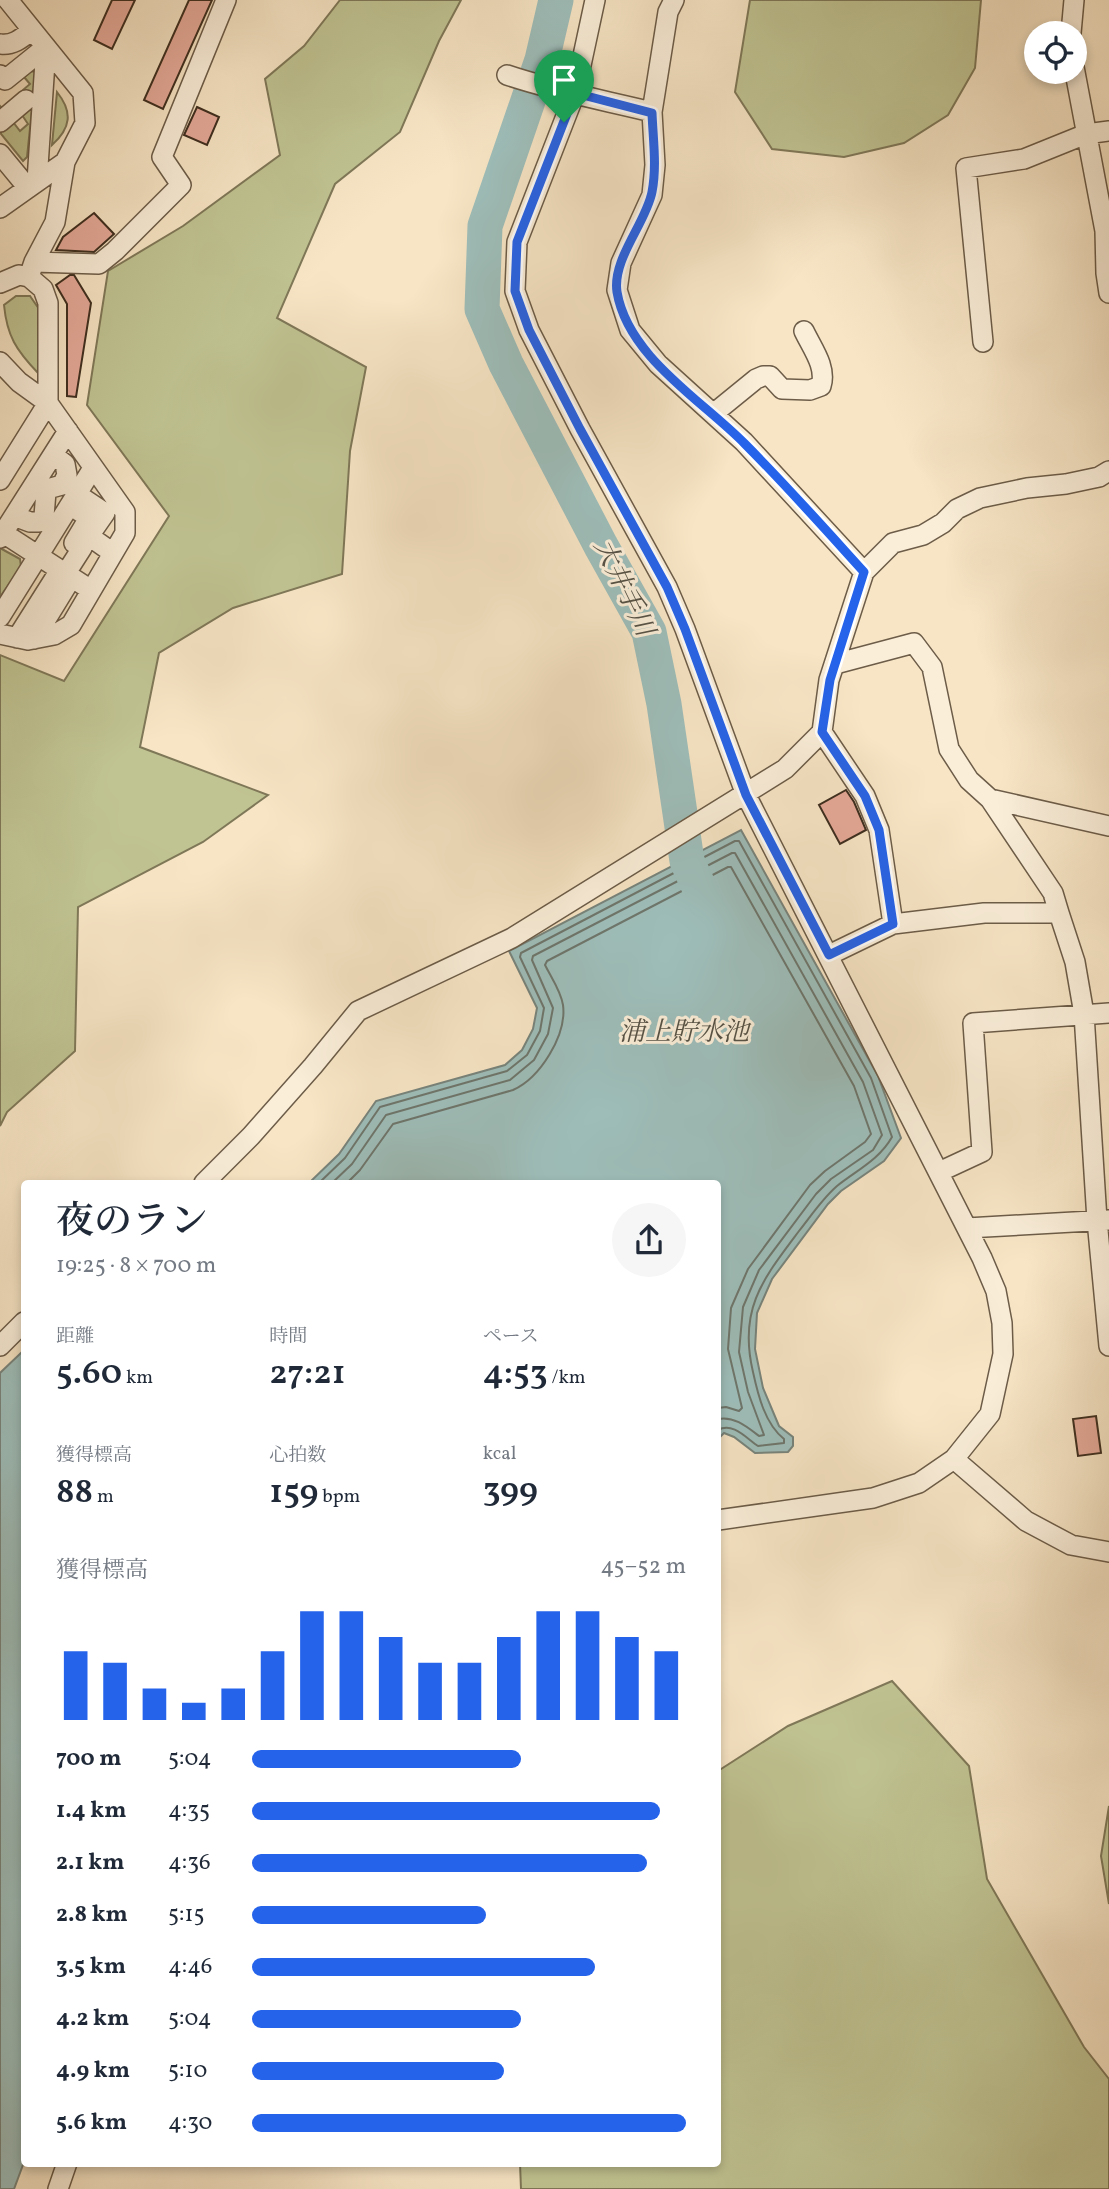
<!DOCTYPE html>
<html lang="ja">
<meta charset="utf-8">
<style>
body{margin:0;font-family:Vollkorn,"Noto Serif JP",serif;background:#f6f6f7;color:#1f2937;height:100vh;display:flex;flex-direction:column;font-size:26px;white-space:nowrap}
*{box-sizing:border-box;margin:0}
p{font-size:23px;color:#747a83}
.icon{flex:none;width:38px;height:38px;fill:none;stroke:currentColor;stroke-width:2;stroke-linecap:round;stroke-linejoin:round}
.map{position:relative;flex:1;overflow:hidden}
.panel{position:absolute;left:21px;top:1180px;width:700px;height:987px;display:flex;flex-direction:column;background:#fff;border-radius:7px;box-shadow:0 4px 10px #0003}
.panel>*{flex:none}
.fabs{position:absolute;left:1024px;top:21px;display:grid;gap:14px}
.fabs a{display:grid;place-items:center;width:63px;height:63px;border-radius:50%;background:#fff;box-shadow:0 4px 10px #0003;font-size:35px}
.pin{position:absolute;display:grid;place-items:center;width:60px;height:60px;color:#fff;margin:-72px -30px;border-radius:50% 50% 50% 0;rotate:-45deg;box-shadow:0 0 7px #0007}
.pin .icon{rotate:45deg}
.round{display:grid;place-items:center;flex:none;width:74px;height:74px;border-radius:37px;background:#f6f6f7}
.summary{display:flex;align-items:center;justify-content:space-between;height:119px;padding:0 35px}
h1{font-size:38px;font-weight:600;line-height:52px}
.stats{display:grid;grid-template-columns:repeat(3,1fr);gap:10px;height:119px;padding:7px 35px}
.stats div{display:grid;align-content:center}
.stats b{font-size:35px;font-weight:600}
.stats small{font-size:19px;font-weight:400}
.stats p{font-size:19px}
.chart{height:196px;padding:14px 35px}
.chart p{display:flex;justify-content:space-between}
.chart svg{width:100%;height:126px;margin-top:7px;stroke:#2563eb;stroke-width:6}
ul{padding:0 35px;list-style:none;font-size:23px}
li{display:grid;grid-template-columns:112px 84px 1fr;align-items:center;height:52px}
li i{height:18px;border-radius:9px;background:#2563eb}
.map>svg:first-child{display:block}
.green{fill:#c0c392;stroke:#7f7858;stroke-width:2}
.water{fill:#9ebeba;stroke:#78847c;stroke-width:2}
.lines{fill:none;stroke-linecap:round;stroke-linejoin:round}
.shore{stroke:#6e766c;stroke-width:2}
.river{stroke:#9ebeba;stroke-width:35}
.building{fill:#e5a998;stroke:#3e2e1f;stroke-width:2}
.minor-casing{stroke:#6c5c48;stroke-width:22}
.minor{stroke:#faeed9;stroke-width:19}
.route-casing{stroke:#fff;stroke-width:14}
.route{stroke:#2563eb;stroke-width:9}
.labels{text-anchor:middle;dominant-baseline:central;stroke-width:6;stroke-linejoin:round;paint-order:stroke}
.water-label{font-size:26px;font-style:italic;fill:#565246;stroke:#faeed9}
</style>
<div class="map">
<svg width="1109" height="2189" viewBox="0 0 1109 2189">
<rect width="100%" height="100%" fill="#f7e5c5"/>
<filter id="stains"><feTurbulence type="fractalNoise" baseFrequency=".00286" numOctaves="4"/><feColorMatrix values="0 0 0 0 .2 0 0 0 0 .09 0 0 0 0 .02 0 0 0 .5 -.17"/></filter>
<radialGradient id="worn" r=".72"><stop offset=".6" stop-color="#630" stop-opacity="0"/><stop offset="1" stop-color="#630" stop-opacity=".3"/></radialGradient>
<path class="green" d="M340,0H461L439,41L400,132L335,184L277,318L366,367L350,451L342,574L233,608L159,653L140,747L268,795L203,842L78,907L75,1051L7,1112L0,1126V655L64,681L169,516L87,405L108,271L183,226L280,155L265,79L304,46Z
M750,0H981L975,68L948,115L904,143L844,157L772,149L735,92Z
M31,71L35,72V80L27,157L23,161L1,134V129L13,122L20,131L28,124L20,112L0,116V106L2,108L30,84L24,77Z
M57,92C73,112 71,128 52,145Z
M16,296H30L39,309L38,373C16,350 7,336 4,305Z
M0,548L20,559L21,567L0,597Z
M892,1681L969,1766L987,1879L1084,2047L1109,2079V2189H521L520,2163H718V1771L788,1726Z
M1109,1806V1904L1101,1856Z"/>
<path class="water" d="M741,830L878,1076L901,1138L884,1161L841,1191L828,1204L772,1279L757,1313L755,1349L763,1388L779,1426L793,1437V1446L788,1452L755,1453L734,1437L724,1433L718,1439V1183H309L339,1154L376,1101L505,1065L522,1050L533,1029L537,1008L509,951Z
M24,1350V2162L14,2189H0V1373Z"/>
<g class="lines">
<path class="shore" d="M319,1183L345,1158L380,1107L507,1071L527,1055L540,1031L544,1008L520,957L521,953L735,841H739L871,1078L892,1137C879,1160 857,1170 837,1186C822,1199 811,1216 799,1231C763,1279 738,1309 753,1372C758,1395 765,1424 784,1439V1443L758,1446C746,1438 733,1422 718,1430
M332,1183L352,1164L386,1115L510,1080L534,1060L548,1034L553,1008L532,960L533,956L732,853H735L863,1082L882,1135L873,1150L831,1179L816,1194L759,1270L743,1307L739,1352L748,1392L764,1435L759,1436C746,1426 734,1416 718,1419
M347,1183L360,1170L393,1124L513,1090C540,1078 567,1035 563,1005C561,991 551,977 545,965L547,961L728,867H731L854,1086L871,1134L865,1142L825,1171L810,1185L748,1269L731,1308L728,1349L742,1408L739,1411L726,1407L718,1408"/>
<path class="river" d="M556,0L542,60L485,226L482,309L506,364L601,546L649,632L664,704L687,861L705,900"/>
</g>
<path class="building" d="M112,0H135L112,49L94,40Z
M189,0H212L163,109L144,100Z
M197,107L219,117L207,145L184,135Z
M94,213L114,234L94,252L56,250L63,237Z
M70,275H74L91,303L76,397L67,396V304L56,285Z
M846,790L854,802L866,830L840,844L819,805Z
M1096,1416L1101,1453L1078,1456L1073,1419Z"/>
<g class="lines">
<defs>
<path id="minor" d="M595,0L575,93L517,242L515,291L529,330L580,429L667,587L685,629L746,795L982,1258L996,1291L1002,1323L1003,1354L990,1414L954,1459L919,1483L873,1498L718,1520
M674,0L668,12L652,112L655,165L652,195L621,263L617,290L630,330L658,364L744,442L864,572
M1071,33L1074,0
M0,44C13,46 22,38 32,30
M1074,67L1105,231L1106,273L1109,293
M0,75L5,80L46,47
M507,75C554,91 603,100 652,112
M0,122L26,100
M0,154L28,188
M37,181L46,47
M0,208L65,162L85,123L83,93L8,0
M34,262L99,264L115,251L181,185L162,157L226,0
M0,283L19,275L29,277
M983,342L966,168L1024,159L1086,134L1109,131
M0,362L19,382L48,403L125,512V533L71,625L54,635L28,640L0,634
M713,414L756,379L763,376H770L782,389L810,390L821,386C827,367 812,348 804,331
M0,480L48,403V303L43,289L29,277L34,262L55,222L65,162
M78,495L105,513L89,536L113,553
M14,516L30,522H39L44,516L46,492L51,488L62,485L67,475L65,464L53,455
M0,531L91,590
M0,538L68,431
M66,573L82,548L74,543L89,518L70,505
M0,617L93,468
M17,638L60,570
M34,639L72,577
M835,664L914,643L932,667L949,749L969,780L990,799L1053,893L1059,913
M822,732L865,796L879,830L893,924
M990,799L1109,826
M829,955L893,924L984,913H1059L1075,962L1084,1014L1097,1220L1109,1346
M939,1172L982,1152L973,1023L1109,1013
M204,1183L251,1136L313,1066L358,1011L512,938L785,769L822,732L829,680L864,572L893,543L923,535L943,523L957,509L980,498L1027,488L1066,484L1099,477L1109,471
M967,1228L1109,1220
M0,1346L24,1322
M954,1459L1026,1521L1071,1545L1109,1552
M58,2189L67,2163"/>
</defs>
<use href="#minor" class="minor-casing"/>
<use href="#minor" class="minor"/>
</g>
<g class="lines">
<defs>
<path id="route" d="M575,93L652,113C653,139 657,166 652,192C646,223 612,259 617,292C628,357 702,400 745,444C786,485 825,529 864,572L830,680L822,732L865,796L879,830L893,924L829,955L746,795L685,629L667,587L580,429L529,330L515,291L517,242Z"/>
</defs>
<use href="#route" class="route-casing"/>
<use href="#route" class="route"/>
</g>
<g class="labels">
<g class="water-label">
<text transform="translate(623 588) rotate(64)">大井手川</text>
<text x="684" y="1033">浦上貯水池</text>
</g>
</g>
<rect width="100%" height="100%" filter="url(#stains)"/>
<rect width="100%" height="100%" fill="url(#worn)"/>
</svg>
<div class="fabs">
<a><svg class="icon" aria-label="locate" viewBox="0 0 24 24"><circle cx="12" cy="12" r="6"/><path d="M12 2v4M12 18v4M2 12h4M18 12h4"/></svg></a>
</div>
<div class="pin" style="left:564px;top:122px;background:#1e9e55"><svg class="icon" aria-label="arrive" viewBox="0 0 24 24"><path d="M6 21V4h12l-3 4 3 4H6"/></svg></div>
<section class="panel">
<div class="summary"><div><h1>夜のラン</h1><p>19:25 · 8 × 700 m</p></div><a class="round"><svg class="icon" aria-label="share" viewBox="0 0 24 24"><path d="M12 15V3M7 8l5-5 5 5M5 13v7h14v-7"/></svg></a></div>
<div class="stats">
<div><p>距離</p><b>5.60<small> km</small></b></div>
<div><p>時間</p><b>27:21</b></div>
<div><p>ペース</p><b>4:53<small> /km</small></b></div>
</div>
<div class="stats">
<div><p>獲得標高</p><b>88<small> m</small></b></div>
<div><p>心拍数</p><b>159<small> bpm</small></b></div>
<div><p>kcal</p><b>399</b></div>
</div>
<div class="chart"><p><span>獲得標高</span>45–52 m</p>
<svg viewBox="0 0 160 44" preserveAspectRatio="none"><path d="M5 44V20M15 44V24M25 44V33M35 44V38M45 44V33M55 44V20M65 44V6M75 44V6M85 44V15M95 44V24M105 44V24M115 44V15M125 44V6M135 44V6M145 44V15M155 44V20"/></svg>
</div>
<ul>
<li><b>700 m</b>5:04<i style="width:62%"></i></li>
<li><b>1.4 km</b>4:35<i style="width:94%"></i></li>
<li><b>2.1 km</b>4:36<i style="width:91%"></i></li>
<li><b>2.8 km</b>5:15<i style="width:54%"></i></li>
<li><b>3.5 km</b>4:46<i style="width:79%"></i></li>
<li><b>4.2 km</b>5:04<i style="width:62%"></i></li>
<li><b>4.9 km</b>5:10<i style="width:58%"></i></li>
<li><b>5.6 km</b>4:30<i style="width:100%"></i></li>
</ul>
</section>
</div>
